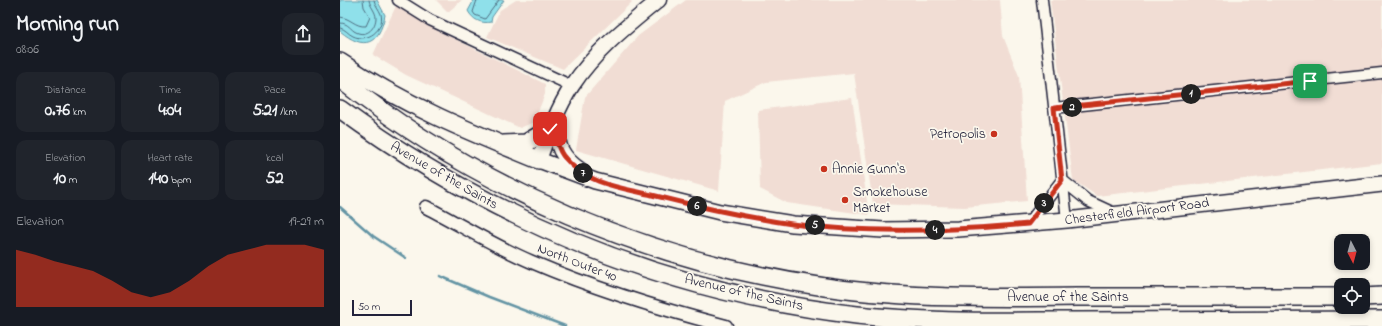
<!DOCTYPE html>
<meta charset="utf-8">
<style>
body{margin:0;font-family:"Indie Flower",sans-serif;background:#20242c;color:#f1f3f6;height:100vh;display:flex;flex-direction:column;font-size:15px;white-space:nowrap}
*{box-sizing:border-box;margin:0}
p{font-size:13px;color:#9ea1a6}
.icon{flex:none;width:22px;height:22px;fill:none;stroke:currentColor;stroke-width:2;stroke-linecap:round;stroke-linejoin:round}
.map{position:relative;flex:1;overflow:hidden}
.details{display:flex;flex-direction:column;background:#171b24;width:340px}
.details>*{flex:none}
.needle{width:26px;rotate:174deg}
.buttons{position:absolute;left:994px;top:234px;display:grid;gap:8px}
.buttons a{display:grid;place-items:center;width:36px;height:36px;border-radius:8px;background:#171b24;box-shadow:0 2px 6px #0003;font-size:20px}
.scale{position:absolute;left:12px;bottom:10px;width:60px;box-sizing:border-box;padding-left:4px;border:2px solid #22223b;border-top:0;font-size:11px;line-height:14px;white-space:nowrap;color:#22223b;-webkit-text-stroke:3px #fbf7ec;paint-order:stroke}
.pin{position:absolute;display:grid;place-items:center;width:34px;height:34px;color:#fff;margin:-17px;border-radius:8px;box-shadow:0 2px 6px #0006}
.km{position:absolute;width:20px;height:20px;margin:-10px;border-radius:50%;background:#222;color:#fff;font-size:11px;line-height:20px;text-align:center}
.round{display:grid;place-items:center;flex:none;width:42px;height:42px;border-radius:12px;background:#20242c}
.head{display:flex;align-items:center;justify-content:space-between;height:68px;padding:0 16px}
h1{font-size:22px;font-weight:700;line-height:30px}
.figures{display:grid;grid-template-columns:repeat(3,1fr);gap:6px;height:68px;padding:4px 16px}
.figures div{display:grid;align-content:center;border-radius:10px;background:#20242c;text-align:center}
.figures b{font-size:17px;font-weight:700}
.figures small{font-size:11px;font-weight:400}
.figures p{font-size:11px}
.chart{height:112px;padding:8px 16px}
.chart p{display:flex;justify-content:space-between}
.chart svg{width:100%;height:72px;margin-top:4px;fill:#c8321e;opacity:.7}
main{display:flex;flex:1;min-height:0}
.map>svg:first-child{display:block}
.built{fill:#f1ddd4}
.water{fill:#8fe0ea;stroke:#6394a4}
.lines{fill:none;stroke-linecap:round;stroke-linejoin:round}
.shore{stroke:#4e6e81;stroke-width:1}
.stream{stroke:#6394a4;stroke-width:2.5}
.minor-casing{stroke:#22223b;stroke-width:13}
.tertiary-casing{stroke:#22223b;stroke-width:15}
.secondary-casing{stroke:#22223b;stroke-width:17}
.primary-casing{stroke:#22223b;stroke-width:18}
.motorway-casing{stroke:#22223b;stroke-width:20}
.minor{stroke:#fbf7ec;stroke-width:10}
.tertiary{stroke:#fbf7ec;stroke-width:12}
.secondary{stroke:#fbf7ec;stroke-width:14}
.primary{stroke:#fbf7ec;stroke-width:15}
.motorway{stroke:#fbf7ec;stroke-width:17}
.route-casing{stroke:#fff;stroke-width:8}
.route{stroke:#c8321e;stroke-width:5}
.poi-dot{fill:#c8321e;stroke:#fbf7ec;stroke-width:1.5}
.labels{text-anchor:middle;dominant-baseline:central;stroke-width:3.5;stroke-linejoin:round;paint-order:stroke}
.poi-label{font-size:14px;fill:#22223b;stroke:#fbf7ec;text-anchor:start}
.street-label{font-size:14px;fill:#22223b;stroke:#fbf7ec}
</style>
<main>
<section class="details">
<div class="head"><div><h1>Morning run</h1><p>08:06</p></div><a class="round"><svg class="icon" aria-label="share" viewBox="0 0 24 24"><path d="M12 15V3M7 8l5-5 5 5M5 13v7h14v-7"/></svg></a></div>
<div class="figures">
<div><p>Distance</p><b>0.76<small> km</small></b></div>
<div><p>Time</p><b>4:04</b></div>
<div><p>Pace</p><b>5:21<small> /km</small></b></div>
</div>
<div class="figures">
<div><p>Elevation</p><b>10<small> m</small></b></div>
<div><p>Heart rate</p><b>140<small> bpm</small></b></div>
<div><p>kcal</p><b>52</b></div>
</div>
<div class="chart"><p><span>Elevation</span>19–29 m</p>
<svg viewBox="0 0 160 44" preserveAspectRatio="none"><path d="M0 44V9L10 12L20 16L30 19L40 22L50 28L60 35L70 38L80 35L90 28L100 19L110 12L120 9L130 6L140 6L150 6L160 9V44z"/></svg>
</div>
</section>
<div class="map">
<svg width="1042" height="326" viewBox="0 0 1042 326">
<rect width="100%" height="100%" fill="#fbf7ec"/>
<filter id="ink" filterUnits="userSpaceOnUse"><feTurbulence type="fractalNoise" baseFrequency=".025" numOctaves="2"/><feDisplacementMap in="SourceGraphic" scale="8" xChannelSelector="R" yChannelSelector="G"/><feConvolveMatrix kernelMatrix="1 2 1 2 8 2 1 2 1" color-interpolation-filters="sRGB"/></filter>
<g filter="url(#ink)">
<path class="built" d="M96,0H122L108,12Z
M176,0H290L292,2L223,69L147,37L160,10Z
M346,0H660L663,36L679,76L687,201L625,207L533,204L514,73L426,82L385,101L379,191L236,150L245,97L298,36Z
M710,0H1042V163L757,196L733,180Z
M56,6L97,30L205,84V94L194,122L180,128L66,75L33,55Z
M512,98L529,215L447,203L420,189L418,110Z"/>
<path class="water" d="M0,0H37L45,15C39,45 24,51 0,31Z
M134,0H164L152,17L151,22C141,24 133,20 128,11Z"/>
<g class="lines">
<path class="shore" d="M137,0L133,12L135,15L145,19L159,0
M0,17C11,18 15,27 26,26L30,17L24,7L23,0
M0,23C7,23 9,27 14,31C25,38 35,30 36,18C36,11 30,7 29,0
M0,28C6,29 8,34 13,36C27,43 45,30 41,14C39,9 35,5 34,0"/>
<path class="stream" d="M0,207L33,236L66,258
M100,276L149,297L225,326"/>
<defs>
<path id="minor" d="M58,0L90,20L232,86
M702,0L727,220
M714,108L1042,73
M722,180L748,201L776,214
M688,224L722,180"/>
<path id="tertiary" d="M86,207C121,225 156,247 192,262C255,289 320,309 386,326"/>
<path id="secondary" d="M199,160C208,135 217,109 232,86C255,51 287,26 319,0"/>
<path id="primary" d="M214,121C218,146 219,156 241,171
M199,160L255,181L380,212L453,224L543,230L618,229L727,220L1042,184"/>
<path id="motorway" d="M0,62C62,104 130,132 199,160
M0,79C137,189 311,262 485,287C568,299 653,298 737,297C825,297 913,297 1001,297
M0,109C153,221 327,293 517,315C590,323 663,321 736,321C838,321 940,320 1042,320
M164,144L186,143L210,129
M1023,297L1042,296"/>
</defs>
<use href="#minor" class="minor-casing"/>
<use href="#tertiary" class="tertiary-casing"/>
<use href="#secondary" class="secondary-casing"/>
<use href="#primary" class="primary-casing"/>
<use href="#motorway" class="motorway-casing"/>
<use href="#minor" class="minor"/>
<use href="#tertiary" class="tertiary"/>
<use href="#secondary" class="secondary"/>
<use href="#primary" class="primary"/>
<use href="#motorway" class="motorway"/>
</g>
</g>
<g class="lines" filter="url(#ink)">
<defs>
<path id="route" d="M210,129L214,121C216,134 216,148 225,158C246,184 282,188 312,195C359,207 405,217 452,224C530,234 610,231 688,224L722,180L714,108L970,81"/>
</defs>
<use href="#route" class="route-casing"/>
<use href="#route" class="route"/>
</g>
<g class="poi-dot">
<circle cx="654" cy="134" r="4"/>
<circle cx="484" cy="169" r="4"/>
<circle cx="505" cy="200" r="4"/>
</g>
<g class="labels">
<g class="poi-label">
<text x="646" y="134" text-anchor="end">Petropolis</text>
<text x="492" y="169">Annie Gunn's</text>
<text x="513" y="192">Smokehouse<tspan x="513" dy="16">Market</tspan></text>
</g>
<g class="street-label">
<text transform="translate(104 176) rotate(30)">Avenue of the Saints</text>
<text transform="translate(797 212) rotate(-7)">Chesterfield Airport Road</text>
<text transform="translate(237 263) rotate(21)">North Outer 40</text>
<text transform="translate(404 293) rotate(13)">Avenue of the Saints</text>
<text x="728" y="297">Avenue of the Saints</text>
</g>
</g>
</svg>
<div class="buttons">
<a><svg class="needle" viewBox="-14 -14 28 28"><path d="M0-13l5 13h-10z" fill="#e53935"/><path d="M0 13l5-13h-10z" fill="#9ea1a6"/></svg></a>
<a><svg class="icon" aria-label="locate" viewBox="0 0 24 24"><circle cx="12" cy="12" r="6"/><path d="M12 2v4M12 18v4M2 12h4M18 12h4"/></svg></a>
</div>
<div class="scale">50 m</div>
<div class="pin" style="left:970px;top:81px;background:#1e9e55"><svg class="icon" aria-label="arrive" viewBox="0 0 24 24"><path d="M6 21V4h12l-3 4 3 4H6"/></svg></div>
<div class="pin" style="left:210px;top:129px;background:#d93025"><svg class="icon" aria-label="check" viewBox="0 0 24 24"><path d="M5 12l5 5 9-10"/></svg></div>
<b class="km" style="left:851px;top:94px">1</b>
<b class="km" style="left:732px;top:107px">2</b>
<b class="km" style="left:704px;top:203px">3</b>
<b class="km" style="left:595px;top:230px">4</b>
<b class="km" style="left:475px;top:225px">5</b>
<b class="km" style="left:357px;top:206px">6</b>
<b class="km" style="left:243px;top:173px">7</b>
</div>
</main>
